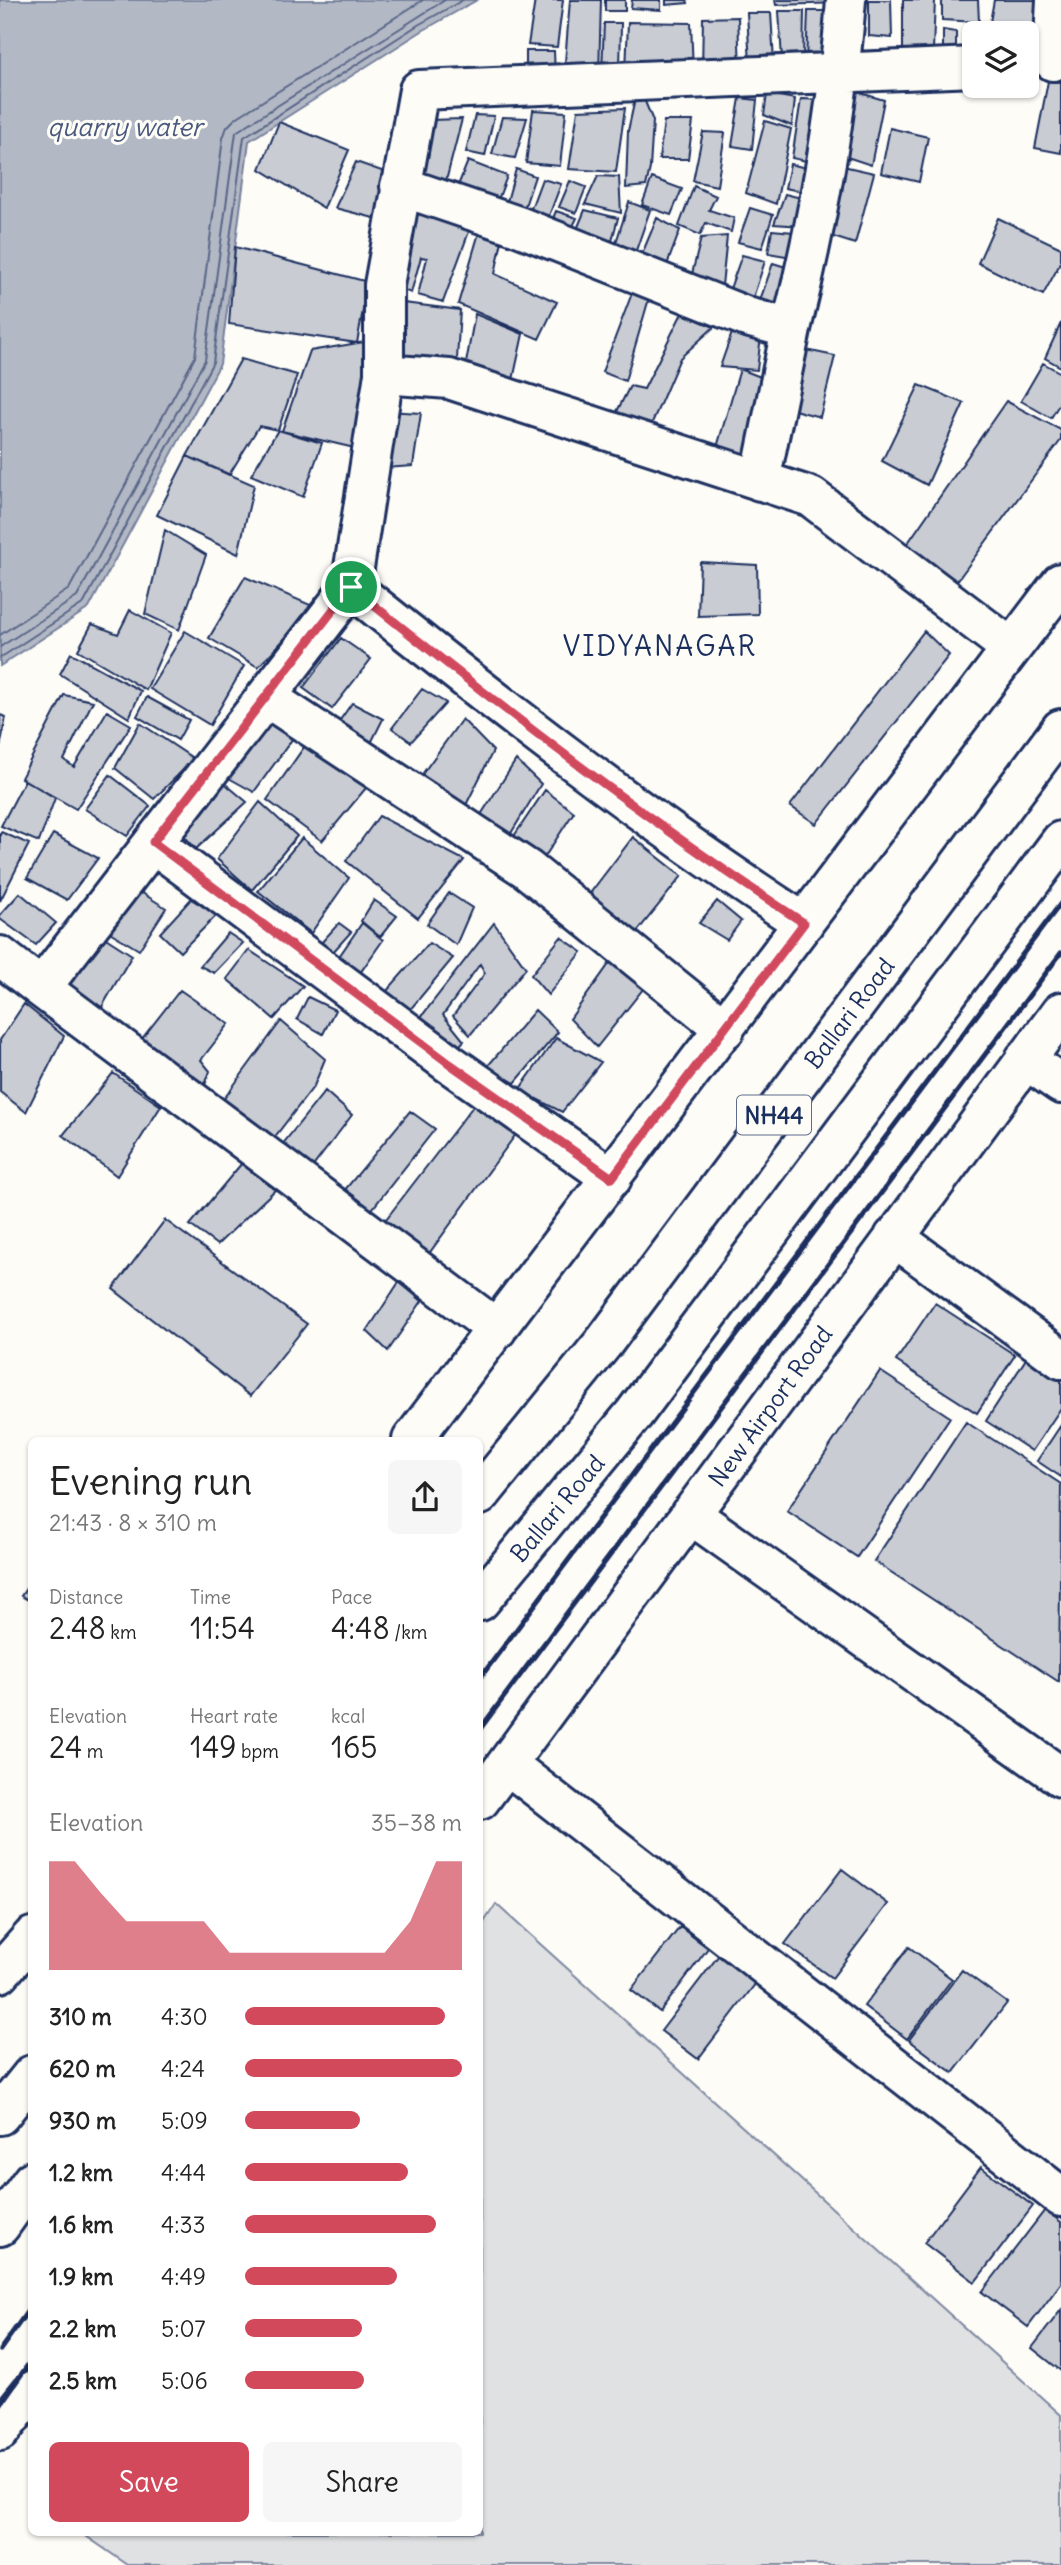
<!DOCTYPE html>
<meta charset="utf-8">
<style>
body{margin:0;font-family:Delius,sans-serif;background:#f6f6f6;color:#222;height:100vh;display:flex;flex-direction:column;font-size:26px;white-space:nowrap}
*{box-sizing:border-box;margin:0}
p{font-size:23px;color:#767676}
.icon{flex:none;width:38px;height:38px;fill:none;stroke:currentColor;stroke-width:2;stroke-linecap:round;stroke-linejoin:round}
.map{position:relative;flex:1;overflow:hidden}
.sheet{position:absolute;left:28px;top:1437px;width:455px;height:1099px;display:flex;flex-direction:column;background:#fff;border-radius:10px;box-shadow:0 2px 5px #0004}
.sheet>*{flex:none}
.tools{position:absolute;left:962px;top:21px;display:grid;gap:14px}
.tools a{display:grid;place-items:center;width:77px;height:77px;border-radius:10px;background:#fff;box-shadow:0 2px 5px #0004;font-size:35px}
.pin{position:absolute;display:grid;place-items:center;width:60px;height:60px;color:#fff;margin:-30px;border:4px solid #fff;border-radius:50%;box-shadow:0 2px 7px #0007}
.round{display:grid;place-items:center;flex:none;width:74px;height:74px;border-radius:10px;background:#f6f6f6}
.head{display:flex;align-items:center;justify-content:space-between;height:119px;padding:0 21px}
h1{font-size:38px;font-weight:600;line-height:52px}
.metrics{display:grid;grid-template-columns:repeat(3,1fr);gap:10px;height:119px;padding:7px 21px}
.metrics div{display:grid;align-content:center}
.metrics b{font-size:30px;font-weight:600}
.metrics small{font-size:19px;font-weight:400}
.metrics p{font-size:19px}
.chart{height:196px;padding:14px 21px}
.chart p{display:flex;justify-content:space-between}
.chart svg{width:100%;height:126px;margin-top:7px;fill:#d1495b;opacity:.7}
.action{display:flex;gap:14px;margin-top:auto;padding:14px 21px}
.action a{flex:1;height:80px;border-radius:10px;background:#d1495b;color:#fff;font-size:28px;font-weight:600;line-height:80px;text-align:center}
.action a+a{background:#f6f6f6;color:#222}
ul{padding:0 21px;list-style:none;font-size:23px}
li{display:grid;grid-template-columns:112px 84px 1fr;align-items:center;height:52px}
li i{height:18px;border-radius:9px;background:#d1495b}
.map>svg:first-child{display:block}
.green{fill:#e0e1e3;stroke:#7e88a0;stroke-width:2}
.water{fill:#b3b8c5;stroke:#76819c;stroke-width:2}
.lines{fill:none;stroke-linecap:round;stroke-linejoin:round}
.shore{stroke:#586687;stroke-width:2}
.building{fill:#c9ccd3;stroke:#1b2f5e;stroke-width:2}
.minor-casing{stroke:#1b2f5e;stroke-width:44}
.highway-casing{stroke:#1b2f5e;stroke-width:44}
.minor{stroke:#fdfcf7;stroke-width:38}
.highway{stroke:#fdfcf7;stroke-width:38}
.rail{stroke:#1b2f5e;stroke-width:5}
.route-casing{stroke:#fff;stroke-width:14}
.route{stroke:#d1495b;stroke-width:9}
.labels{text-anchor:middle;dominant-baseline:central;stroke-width:6;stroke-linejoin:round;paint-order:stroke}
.shield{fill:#fdfcf7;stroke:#5f6c8c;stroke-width:2}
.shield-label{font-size:23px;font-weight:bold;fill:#1b2f5e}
.street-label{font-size:24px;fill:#1b2f5e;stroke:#fdfcf7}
.water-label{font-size:26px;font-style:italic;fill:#49587d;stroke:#fdfcf7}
.quarter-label{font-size:28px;letter-spacing:2px;fill:#1b2f5e;stroke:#fdfcf7}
</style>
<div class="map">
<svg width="1061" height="2565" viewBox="0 0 1061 2565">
<rect width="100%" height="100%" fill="#fdfcf7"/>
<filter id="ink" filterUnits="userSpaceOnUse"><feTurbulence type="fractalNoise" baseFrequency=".0143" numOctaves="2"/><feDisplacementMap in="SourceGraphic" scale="14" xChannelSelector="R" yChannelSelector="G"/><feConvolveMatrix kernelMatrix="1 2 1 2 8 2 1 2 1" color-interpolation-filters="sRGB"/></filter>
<g filter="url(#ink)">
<path class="green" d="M496,1904L1061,2415V2565H128L80,2532H480V1928Z"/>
<path class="water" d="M0,0H477L422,31L249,141L220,364L89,608L0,666Z"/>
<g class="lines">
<path class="shore" d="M0,635L69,589L195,357L223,138L227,127L236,118L423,0
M0,647L77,597L205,360L236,132L445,0
M0,658L84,603L213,362L244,137L418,25L463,0"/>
</g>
<path class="building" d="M535,0H563L557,47L528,45Z
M570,0H601L599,75H564Z
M605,0H625V11H605Z
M632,0H661V10L631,8Z
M666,0H687L688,3L666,5Z
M775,0H841V3L776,5Z
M869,0H891L892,38L869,36Z
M903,0H935L933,50H903Z
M942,0H978L979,22L942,20Z
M994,0H1041L1034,48L1027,47V33H988Z
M779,11H804L803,61L782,60Z
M808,11H836V62L806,63Z
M747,13H771L774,62L750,64Z
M738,17L740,70L702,71L703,18Z
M628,22L691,23L693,71L626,72Z
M604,23H621L620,71L602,72Z
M943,30L956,32V53L943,55Z
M967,38H975V56L965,55Z
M526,51H554L555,76H526Z
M1048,81L1061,82V153L1035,148Z
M850,90L884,100L871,165L841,155Z
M767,94L795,99L792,126L764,115Z
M740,98L757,100L752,149L732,146Z
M635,99H644L653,121L650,168L646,186L626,188L628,131Z
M801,99L827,100L816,163L792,158Z
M625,108L616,172L569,169L578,110Z
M533,110L566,112L560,166L526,163Z
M475,115L494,116L485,156L466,152Z
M502,117L527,118L515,158L492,154Z
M462,119L446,181L418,174L430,120Z
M664,121H693L688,159H659Z
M765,121L791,129L776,204L746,193Z
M279,122L349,150L324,208L260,169Z
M890,128L928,137L919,182L881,173Z
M703,132L725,133L717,186L693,181Z
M468,161L507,176L496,205L457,188Z
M356,162L396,176L378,219L335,208Z
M790,164L814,170L809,193L785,188Z
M834,164L874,173L855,244L818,232Z
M516,169L535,176L523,212L506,205Z
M598,176L619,177L621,213L585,204Z
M652,178L682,189L671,215L642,205Z
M542,179L561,184L547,221L529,214Z
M570,181L586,187L576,213L559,207Z
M694,186L716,196L709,210L734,218L731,232L706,223L700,235L679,226Z
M785,194L809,200L803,226L774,224Z
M629,202L650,210L632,262L612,255Z
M416,203L471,226L443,302L418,295L427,258L421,257L411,293L395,287Z
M750,208L773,215L762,248L738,242Z
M585,210L618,218L609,252L575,234Z
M556,211L577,218L570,232L551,223Z
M657,218L680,230L661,281L637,266Z
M998,218L1061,248V262L1043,295L978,263Z
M481,226L504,231L495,274L557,302L539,339L458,304Z
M772,230L804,233L798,258L768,253Z
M727,236L721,296L690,282L701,238Z
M235,247L368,282L357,343L229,324Z
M742,255L765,261L750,307L726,300Z
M773,263L795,270L784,319L757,309Z
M634,288L650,295L625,381L602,372Z
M395,302L460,310L456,376L397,371Z
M682,313L714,327L680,358L645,439L610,425L630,386L644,389Z
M475,314L523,334L511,389L464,374Z
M1061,323V367L1045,358Z
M733,330L761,335L757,370L720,367Z
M364,342L379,364L363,450L282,431L310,351Z
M801,349L835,356L820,417L787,408Z
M241,359L297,375L278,430L259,426L229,475L187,456Z
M1043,363L1061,373V401L1051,418L1021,401Z
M740,369L771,381L752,462L715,454Z
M919,385L964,403L927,485L882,461Z
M1006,401L1061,430V440L954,585L903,550Z
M385,411L421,413L413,466L385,468Z
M278,430L322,443L303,497L251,475Z
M187,456L254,485L238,554L157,515Z
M165,530L206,555L179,630L145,614Z
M700,562L757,565L758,614L698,616Z
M245,577L315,607L258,667L209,638Z
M130,610L171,633L146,690L78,650L92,624L118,634Z
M185,631L244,666L210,725L150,689Z
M924,631L949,655L816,824L790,806Z
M341,638L371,659L332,709L303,688Z
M71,653L141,691L129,718L60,674Z
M422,689L446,703L411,742L392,728Z
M64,695L93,701L64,760L74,767L107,711L131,725L76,809L21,778Z
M147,697L189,720L178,740L137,716Z
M352,703L383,719L371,743L338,723Z
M0,715L6,717L0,748Z
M269,715L298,731L254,792L227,777Z
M462,719L493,751L464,809L418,780Z
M140,723L194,759L154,799L115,768Z
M309,740L371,782L322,841L267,800Z
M516,760L541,784L505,843L475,824Z
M110,775L150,806L127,836L85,809Z
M25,780L55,798L39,842L1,826Z
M222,781L247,802L196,849L177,828Z
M545,790L574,812L542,861L508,845Z
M260,802L297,836L252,890L217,859Z
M379,816L464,860L418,918L346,861Z
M1,832L29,844L0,901V834Z
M53,834L98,858L67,900L27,878Z
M633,837L682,876L637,932L588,896Z
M302,838L349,878L311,933L258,891Z
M131,886L166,908L139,950L100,926Z
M20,893L56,923L36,945L0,919V915Z
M449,893L472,908L456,945L427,924Z
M191,899L217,915L180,952L160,933Z
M374,900L397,916L380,937L361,921Z
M717,901L741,921L727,940L699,923Z
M339,923L351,932L332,953L321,943Z
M362,923L383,940L360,973L338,958Z
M494,923L526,968L470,1035L453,1016L485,973L480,964L443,1015L464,1041L453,1052L414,1026Z
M98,933L132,955L99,1012L62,984Z
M228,933L243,943L214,973L200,966Z
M561,937L582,952L548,995L531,975Z
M429,943L453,958L404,1017L378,1001Z
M249,950L303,986L274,1019L227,979Z
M612,960L647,984L597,1047L570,1019Z
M180,990L229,1024L201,1060L210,1071L201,1096L134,1049Z
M308,997L335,1010L323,1034L297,1019Z
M24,1004L64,1036L26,1112L0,1092V1040Z
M535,1010L558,1032L515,1083L487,1067Z
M281,1021L325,1059L314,1086L270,1143L223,1100Z
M556,1038L601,1062L562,1112L519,1090Z
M113,1073L161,1106L117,1176L63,1135Z
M325,1091L352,1115L308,1173L278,1150Z
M477,1101L519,1130L425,1259L383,1223Z
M410,1111L435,1129L369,1213L343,1192Z
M242,1163L275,1190L217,1245L190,1225Z
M165,1220L307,1324L250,1396L113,1289Z
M399,1282L422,1301L388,1351L367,1331Z
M935,1303L1015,1355L977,1413L896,1361Z
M1031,1351L1061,1371V1408L1032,1451L986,1421Z
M880,1371L950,1417L857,1557L787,1511Z
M966,1422L1061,1484L1059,1682L874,1561Z
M1061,1425V1477L1037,1461Z
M32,1580V1602L21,1596Z
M842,1869L888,1904L832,1978L785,1944Z
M680,1927L708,1948L660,2012L631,1990Z
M909,1947L952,1979L907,2039L864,2006Z
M722,1951L759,1979L698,2059L661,2031Z
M962,1970L1007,2003L953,2073L909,2040Z
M981,2167L1033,2206L975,2282L924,2243Z
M1045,2210L1061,2222V2283L1028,2327L982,2292Z
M1061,2310V2371L1032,2348Z"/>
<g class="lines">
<defs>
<path id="minor" d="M1053,61L1056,0
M400,186L518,226L747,317L791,329L760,481
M791,329C818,220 838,111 846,0
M384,374V285L419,90L975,67
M351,587C498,705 646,821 804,923
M266,697L527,869L725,1029
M153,843L450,1064L612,1178
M0,956L41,988
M1025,1059L1061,1084
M894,1237L1061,1359
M497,1329L41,988L351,587L384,374L449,379L811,497L1011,648
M412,1440L1061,583
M690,1514L1061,1777
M507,1764L1061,2197
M480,1800L1061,1012
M0,1973L32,1937
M0,2431L32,2391"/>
<path id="highway" d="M480,1495L605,1341L1061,729
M480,1601L634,1414L1061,841
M0,2115L32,2075
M0,2226L32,2181"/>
</defs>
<use href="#minor" class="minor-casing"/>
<use href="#highway" class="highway-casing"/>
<use href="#minor" class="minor"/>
<use href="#highway" class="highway"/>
<path class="rail" d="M480,1678L1061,903
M480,1729L1061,953
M0,2350L32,2305
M0,2405L32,2359"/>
</g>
</g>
<g class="lines" filter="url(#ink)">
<defs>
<path id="route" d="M351,587C498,705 646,821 804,923L612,1178L450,1064L153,842Z"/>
</defs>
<use href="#route" class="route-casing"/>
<use href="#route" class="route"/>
</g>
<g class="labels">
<rect class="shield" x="737" y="1095.5" width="74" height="39" rx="5"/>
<g class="shield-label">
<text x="774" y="1115">NH44</text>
</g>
<g class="street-label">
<text transform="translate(849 1013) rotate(-53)">Ballari Road</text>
<text transform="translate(770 1406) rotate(-54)">New Airport Road</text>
<text transform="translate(557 1508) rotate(-50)">Ballari Road</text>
</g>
<g class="water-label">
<text x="125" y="126">quarry water</text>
</g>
<g class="quarter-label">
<text x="660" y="646">VIDYANAGAR</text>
</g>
</g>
</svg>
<div class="tools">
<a><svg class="icon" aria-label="layers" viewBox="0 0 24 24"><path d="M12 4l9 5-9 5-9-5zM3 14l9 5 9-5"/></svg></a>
</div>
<div class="pin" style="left:351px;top:587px;background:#1e9e55"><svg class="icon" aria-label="arrive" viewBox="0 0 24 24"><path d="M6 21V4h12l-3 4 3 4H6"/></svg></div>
<section class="sheet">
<div class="head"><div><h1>Evening run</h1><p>21:43 · 8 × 310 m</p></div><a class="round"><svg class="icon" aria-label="share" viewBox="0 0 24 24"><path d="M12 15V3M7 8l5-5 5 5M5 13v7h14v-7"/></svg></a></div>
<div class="metrics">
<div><p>Distance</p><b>2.48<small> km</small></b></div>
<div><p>Time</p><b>11:54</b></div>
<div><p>Pace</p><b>4:48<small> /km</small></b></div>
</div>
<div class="metrics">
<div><p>Elevation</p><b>24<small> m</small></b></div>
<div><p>Heart rate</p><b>149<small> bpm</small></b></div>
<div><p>kcal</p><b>165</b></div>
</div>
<div class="chart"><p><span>Elevation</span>35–38 m</p>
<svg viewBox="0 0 160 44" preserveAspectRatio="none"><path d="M0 44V6L10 6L20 17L30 27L40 27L50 27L60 27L70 38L80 38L90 38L100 38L110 38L120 38L130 38L140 27L150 6L160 6V44z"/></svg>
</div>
<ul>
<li><b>310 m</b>4:30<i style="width:92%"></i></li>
<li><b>620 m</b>4:24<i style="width:100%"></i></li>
<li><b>930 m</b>5:09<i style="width:53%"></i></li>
<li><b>1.2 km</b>4:44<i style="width:75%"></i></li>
<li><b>1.6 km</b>4:33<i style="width:88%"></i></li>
<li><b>1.9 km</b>4:49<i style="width:70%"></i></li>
<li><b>2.2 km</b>5:07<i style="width:54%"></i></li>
<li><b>2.5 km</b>5:06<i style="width:55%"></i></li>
</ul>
<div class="action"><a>Save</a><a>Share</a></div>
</section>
</div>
